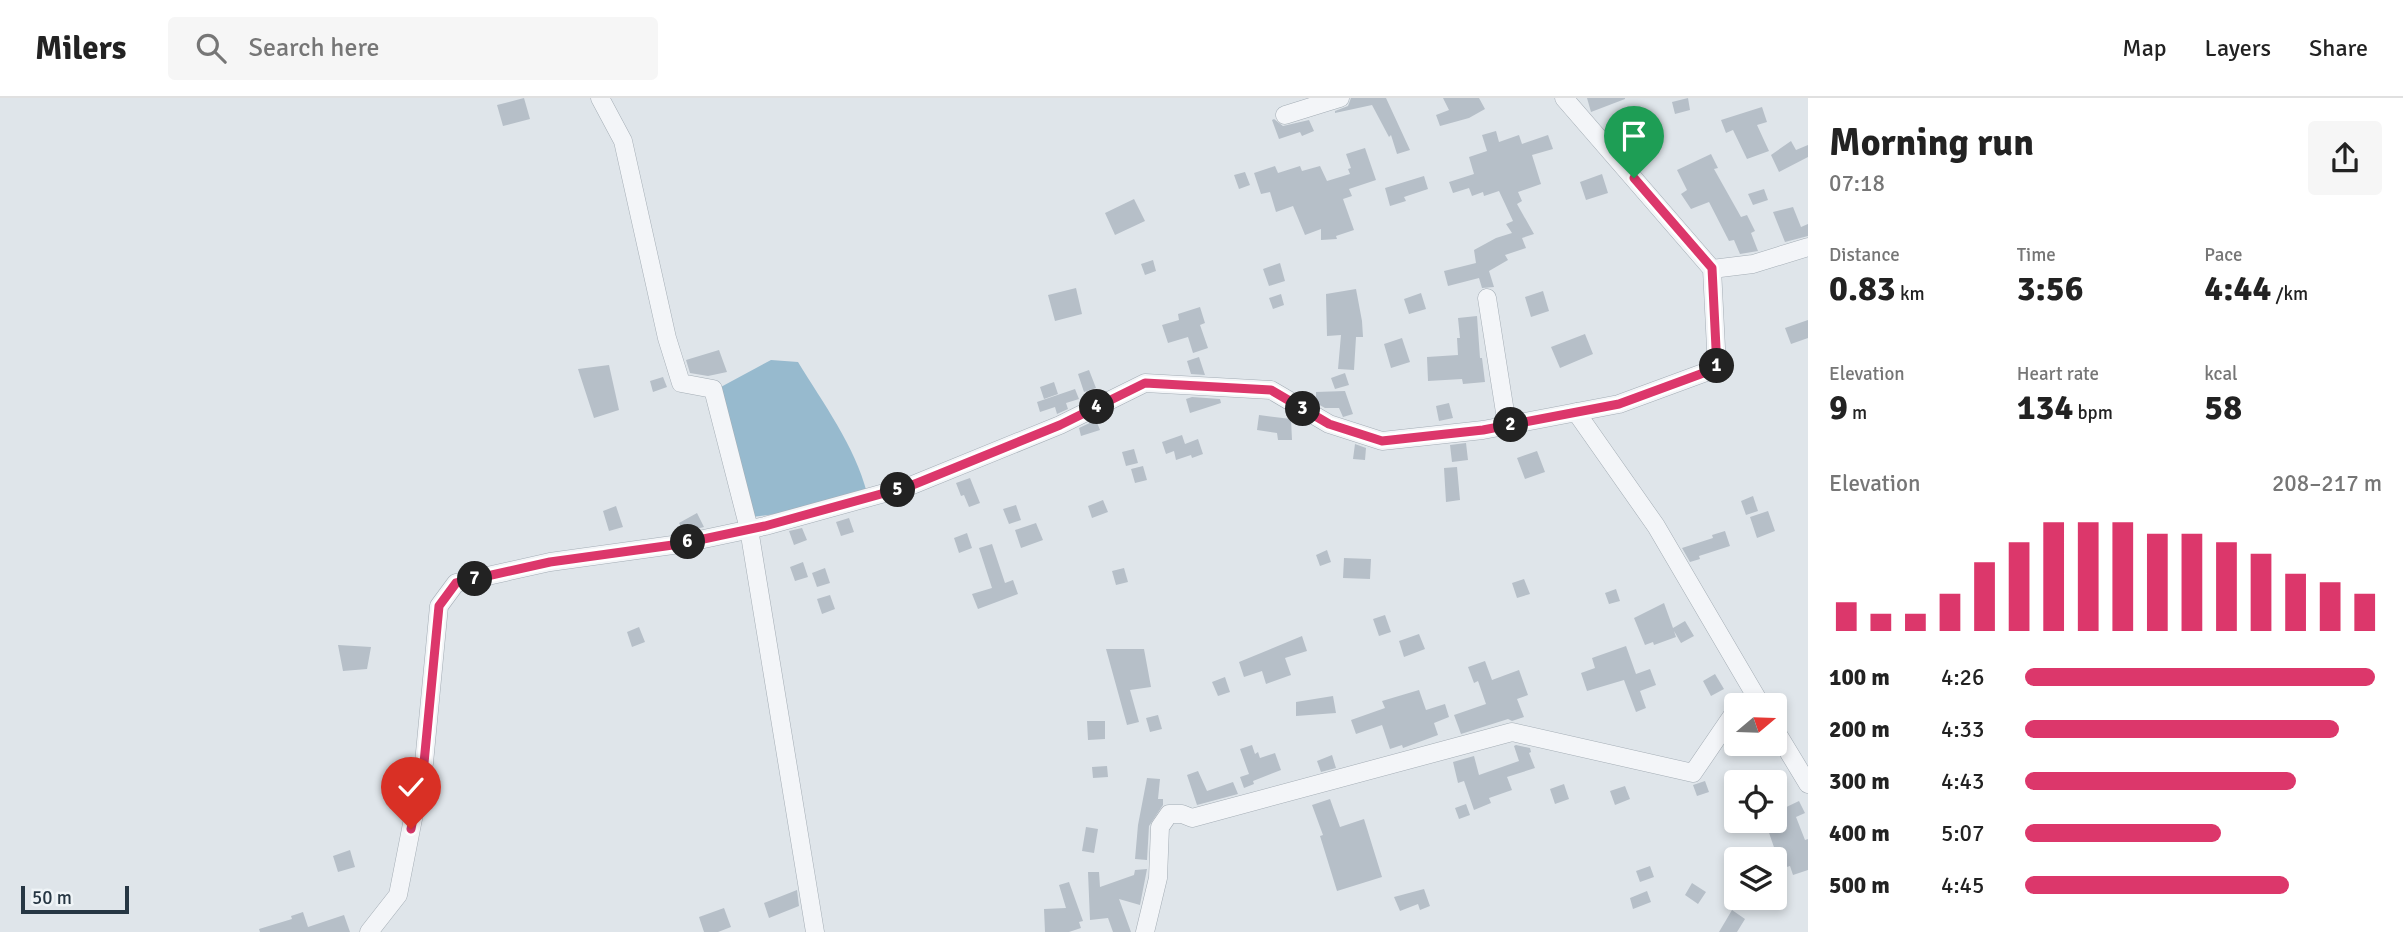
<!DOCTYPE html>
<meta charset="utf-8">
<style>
body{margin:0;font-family:Signika,sans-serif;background:#f6f6f6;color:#222;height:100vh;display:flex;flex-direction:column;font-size:26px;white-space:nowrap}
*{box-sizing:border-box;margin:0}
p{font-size:23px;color:#767676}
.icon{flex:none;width:38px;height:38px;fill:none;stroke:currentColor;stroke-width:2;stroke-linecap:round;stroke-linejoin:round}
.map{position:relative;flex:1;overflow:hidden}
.side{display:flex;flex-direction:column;background:#fff;width:595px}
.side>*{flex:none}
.needle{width:46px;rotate:71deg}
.buttons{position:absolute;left:1724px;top:595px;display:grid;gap:14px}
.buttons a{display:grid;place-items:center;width:63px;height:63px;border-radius:7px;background:#fff;box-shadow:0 4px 10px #0003;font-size:35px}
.scale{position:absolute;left:21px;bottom:18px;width:108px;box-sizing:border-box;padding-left:7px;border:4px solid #263643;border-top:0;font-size:19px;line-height:24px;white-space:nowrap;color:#263643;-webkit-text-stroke:5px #eff4f7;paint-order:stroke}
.pin{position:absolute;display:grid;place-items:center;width:60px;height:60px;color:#fff;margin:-72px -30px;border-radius:50% 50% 50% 0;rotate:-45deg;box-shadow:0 0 7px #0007}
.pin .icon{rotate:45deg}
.km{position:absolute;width:35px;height:35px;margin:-18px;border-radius:50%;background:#222;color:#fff;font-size:19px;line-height:35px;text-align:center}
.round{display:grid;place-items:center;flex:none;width:74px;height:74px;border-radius:7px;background:#f6f6f6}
.headline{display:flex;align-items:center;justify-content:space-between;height:119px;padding:0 21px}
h1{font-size:38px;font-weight:700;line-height:52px}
.stats{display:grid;grid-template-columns:repeat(3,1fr);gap:10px;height:119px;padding:7px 21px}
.stats div{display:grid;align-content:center}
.stats b{font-size:35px;font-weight:700}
.stats small{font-size:19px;font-weight:400}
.stats p{font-size:19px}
.chart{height:196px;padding:14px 21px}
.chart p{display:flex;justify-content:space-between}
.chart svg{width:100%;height:126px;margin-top:7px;stroke:#dc376b;stroke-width:6}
ul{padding:0 21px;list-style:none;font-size:23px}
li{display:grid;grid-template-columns:112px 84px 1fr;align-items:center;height:52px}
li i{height:18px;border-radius:9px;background:#dc376b}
header{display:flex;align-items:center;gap:42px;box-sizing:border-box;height:98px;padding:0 35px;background:#fff;border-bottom:2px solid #e0e0e0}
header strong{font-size:33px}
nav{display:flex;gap:38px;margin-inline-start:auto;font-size:24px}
.search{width:490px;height:63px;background:#f6f6f6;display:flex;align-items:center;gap:18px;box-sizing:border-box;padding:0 24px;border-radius:7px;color:#767676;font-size:26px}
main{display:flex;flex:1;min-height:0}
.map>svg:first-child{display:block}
.water{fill:#97bace}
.building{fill:#b6bfc8}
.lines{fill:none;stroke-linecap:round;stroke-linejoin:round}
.minor-casing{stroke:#a4adb5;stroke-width:19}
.minor{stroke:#f3f5f8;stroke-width:18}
.route-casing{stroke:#fff;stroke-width:14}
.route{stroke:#dc376b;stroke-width:9}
</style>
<header>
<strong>Milers</strong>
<div class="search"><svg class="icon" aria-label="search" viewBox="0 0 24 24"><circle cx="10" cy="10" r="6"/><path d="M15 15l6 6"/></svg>Search here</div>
<nav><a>Map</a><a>Layers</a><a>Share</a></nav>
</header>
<main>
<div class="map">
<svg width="1808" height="834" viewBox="0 0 1808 834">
<rect width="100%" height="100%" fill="#dfe5ea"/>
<path class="water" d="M771,262L798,264C823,305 855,348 867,395L785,415L752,419L719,290Z"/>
<path class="building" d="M524,0L530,21L503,28L497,7Z
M1351,0H1386L1410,52L1397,56L1391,37L1389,39L1372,7L1335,15V13L1348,8Z
M1443,0H1479L1485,11L1469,20L1440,28L1436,17L1449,12Z
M1587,0H1625V1L1591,14Z
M1688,0L1690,12L1675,16L1672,4Z
M1762,9L1767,24L1757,27L1769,53L1747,61L1733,32L1726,35L1721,22Z
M1274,21L1283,28L1309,22L1314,33L1302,38L1300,34L1279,41L1272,22Z
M1496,33L1499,44L1519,37L1522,46L1548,37L1553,51L1532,57L1541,86L1518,94L1522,103L1517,106L1534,136L1522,140L1526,150L1505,157L1508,162L1489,173L1494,189L1482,190L1479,180L1448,188L1444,173L1476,165L1474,152L1496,140L1512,135L1506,126L1513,123L1499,93L1484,98L1483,94L1472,98L1469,90L1453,95L1449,84L1474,76L1469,59L1487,53L1482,37Z
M1659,33L1663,44L1651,49L1648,37Z
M1791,43L1796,52L1808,47V59L1779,74L1771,57Z
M1365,50L1376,82L1349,91L1352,98L1343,101L1354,132L1336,138L1337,141L1321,142V131L1305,137L1293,108L1276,114L1270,94L1261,96L1254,75L1275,68L1278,75L1300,68L1302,73L1320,68L1327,83L1350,76L1348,71L1351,70L1346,56Z
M1711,56L1718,70L1714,71L1741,119L1747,117L1755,133L1751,135L1758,153L1740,156L1734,142L1729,143L1709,104L1691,111L1681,96L1687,92L1677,72Z
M1245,74L1250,87L1239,91L1234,77Z
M1602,76L1608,95L1586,102L1580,84Z
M1424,78L1428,91L1404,99L1406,103L1390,108L1385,90Z
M1764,91L1768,102L1753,107L1748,96Z
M1134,101L1145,123L1115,137L1105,115Z
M1793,109L1801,129L1808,126V138L1785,144L1773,114Z
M1153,162L1156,173L1145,177L1141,166Z
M1280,165L1285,183L1269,188L1263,171Z
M1076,190L1082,216L1055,223L1048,197Z
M1356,191L1362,223L1363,239H1356L1354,272L1338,271L1341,237L1327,238L1326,196Z
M1543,193L1549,213L1531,219L1525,199Z
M1421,195L1426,211L1409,216L1404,201Z
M1281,196L1284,207L1273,211L1269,200Z
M1200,209L1205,225L1200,227L1208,250L1193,255L1188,239L1168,245L1162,227L1179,222L1178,216Z
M1477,218L1480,260H1482L1485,284L1463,286L1462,281L1428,283L1427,259L1458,257L1457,240H1460L1458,220Z
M1808,222V240L1791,246L1785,230Z
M1585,236L1593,256L1560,270L1551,249Z
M1402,240L1410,264L1391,270L1384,246Z
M719,252L727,274L708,278L690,275L686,262Z
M1199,259L1205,277L1191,276L1187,263Z
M609,267L619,312L594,320L578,271Z
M1089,272L1096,290L1084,294L1078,276Z
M1345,275L1349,287L1335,291L1331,280Z
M663,279L667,289L653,294L650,283Z
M1054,284L1058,296L1044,301L1040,289Z
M1075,291L1079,301L1066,305L1068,311L1057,316L1055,309L1040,314L1037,304Z
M1345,293L1353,316L1343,319L1339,310H1325L1316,305V294Z
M1192,299L1220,301L1221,305L1190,315L1186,301Z
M1449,305L1453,320L1439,323L1436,308Z
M1259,317L1291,321L1292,342H1278L1277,335L1257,332Z
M1096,322L1100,332L1081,338L1079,330Z
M1182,337L1185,346L1198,341L1203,356L1192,360L1191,357L1176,362L1174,353L1166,356L1162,344Z
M1466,345L1468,362L1452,364L1450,347Z
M1355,346L1366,350L1365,362L1353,361Z
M1134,351L1138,365L1126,368L1122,354Z
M1537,353L1545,374L1525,381L1517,360Z
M1143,368L1147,382L1135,385L1131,371Z
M1457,369L1460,402L1446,404L1444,370Z
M970,380L980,405L969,409L964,397L961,398L956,385Z
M1753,398L1758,413L1746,417L1741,403Z
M1103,402L1108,414L1092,420L1088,408Z
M1016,407L1021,422L1009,426L1003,411Z
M616,408L623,429L609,433L603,413Z
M1768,413L1775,433L1757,440L1750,419Z
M697,415L704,429L684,434L679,425Z
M849,420L854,434L841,438L836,424Z
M1036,425L1043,442L1021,450L1015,432Z
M802,430L807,442L794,447L789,433Z
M1725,433L1730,448L1699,458L1700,461L1690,464L1682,450L1713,440L1712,437Z
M967,435L972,450L959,455L954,440Z
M992,446L1005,485L1013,482L1018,496L978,511L972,496L992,490L979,450Z
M1327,452L1331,464L1320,468L1316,457Z
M1344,460L1371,461L1370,481L1343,480Z
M803,464L808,479L795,483L790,469Z
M825,470L830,485L817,489L812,475Z
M1124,470L1128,484L1116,487L1112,473Z
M1524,481L1530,496L1517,500L1512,485Z
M1616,491L1620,503L1609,506L1605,495Z
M830,497L835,511L822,516L817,501Z
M1664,505L1673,530L1685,523L1694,538L1681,545L1674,533L1676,539L1654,547L1653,544L1645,547L1634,520Z
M1385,517L1391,534L1379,538L1373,521Z
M639,529L645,544L632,549L627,534Z
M1419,536L1425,551L1404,559L1399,543Z
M1302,538L1307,553L1285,560L1291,577L1266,586L1262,573L1244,579L1239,564Z
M338,547L371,549L367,571L343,573Z
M1626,548L1636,576L1650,571L1656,587L1640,593L1646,610L1636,614L1624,582L1587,593L1581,575L1595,570L1592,560Z
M1106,551H1144L1151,589L1130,592L1139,624L1127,627Z
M1485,563L1492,582L1519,572L1528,597L1517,601L1524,619L1512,623L1508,621L1461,636L1454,617L1486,606L1478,583L1474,585L1468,569Z
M1715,576L1724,591L1711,598L1703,583Z
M1225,579L1230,594L1218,598L1212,584Z
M1419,592L1426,612L1445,606L1449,619L1434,625L1438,637L1403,650L1402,647L1390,651L1382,627L1356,636L1351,622L1385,610L1382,603Z
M1333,598L1336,615L1296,618V604Z
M1158,617L1162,631L1150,634L1146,620Z
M1087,623H1105V641L1088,642Z
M1252,647L1255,656L1258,654L1260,660L1275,655L1281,672L1253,683L1254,686L1244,690L1240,679L1249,676L1240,651Z
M1516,647L1530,650L1531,654L1529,655L1535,670L1507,679L1512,692L1489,700L1491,705L1474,712L1464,683L1458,685L1453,664L1474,658L1479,677L1519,663L1514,648Z
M1332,657L1336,670L1321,674L1317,663Z
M1107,668L1108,679L1093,680L1092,669Z
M1198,673L1207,693L1233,684L1238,696L1197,707L1187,677Z
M1147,680L1160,681L1158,701H1163V707L1149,728L1147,762L1135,761L1138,727Z
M1705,683L1709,694L1697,698L1693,687Z
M1564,686L1569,701L1555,706L1550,691Z
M1625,688L1630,701L1615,707L1610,693Z
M1330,701L1340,729L1364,721L1382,779L1337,793L1320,738L1323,737L1312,707Z
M1799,703L1805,715L1796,719L1805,742L1808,741V772L1793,777L1790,768L1774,773V759L1777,758L1767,729L1783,724L1778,713Z
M1466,706L1470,717L1459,721L1455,710Z
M1086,729L1098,731L1094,755L1082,753Z
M350,752L355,769L338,774L333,758Z
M1650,768L1654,779L1640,784L1636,773Z
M1147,771L1140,807L1119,801L1131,834H1113L1108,820L1090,822L1088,774H1099L1100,789L1134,777L1135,772Z
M1069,784L1083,823L1079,824L1081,830L1069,834H1045L1044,811L1066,810L1059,787Z
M1692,785L1706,794L1698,806L1685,797Z
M1424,791L1430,808L1420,812L1418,806L1400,813L1394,799Z
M797,792L799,808L769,820L764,805Z
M1647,793L1651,804L1633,811L1630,800Z
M724,810L731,829L718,834H704L699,819Z
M1732,812L1745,821L1737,834H1719Z
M303,814L308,829L344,817L350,834H260L259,831L292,821L291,818Z"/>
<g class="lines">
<defs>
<path id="minor" d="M600,0L623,43L667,240L681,285L713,291L749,431L815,834
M1285,17L1340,0
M1712,171L1753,166L1808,149
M1487,200L1507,327
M1576,314L1656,428L1761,607
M1774,630L1808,686
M369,834L398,797L424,665L439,508L456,485L550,464L680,446L765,428L910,388L1060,327L1145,285L1271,292L1329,326L1382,343L1483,332L1619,306L1717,270L1712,171L1564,0
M1145,834L1158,780L1160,729L1169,716H1182L1192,720L1512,634L1693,675L1736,612"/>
</defs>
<use href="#minor" class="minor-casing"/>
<use href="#minor" class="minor"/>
</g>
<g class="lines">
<defs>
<path id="route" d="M411,731L424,665L439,508L456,485L550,464L680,446L765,428L910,388L1060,327L1145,285L1271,292L1329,326L1382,343L1483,332L1619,306L1717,270L1712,170L1634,80"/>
</defs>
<use href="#route" class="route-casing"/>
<use href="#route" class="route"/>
</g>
</svg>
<div class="buttons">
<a><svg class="needle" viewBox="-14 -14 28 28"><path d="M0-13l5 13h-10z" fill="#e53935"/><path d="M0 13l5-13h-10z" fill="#767676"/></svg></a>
<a><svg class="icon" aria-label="locate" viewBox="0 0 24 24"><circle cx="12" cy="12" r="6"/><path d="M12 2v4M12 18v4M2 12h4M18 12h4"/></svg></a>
<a><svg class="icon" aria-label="layers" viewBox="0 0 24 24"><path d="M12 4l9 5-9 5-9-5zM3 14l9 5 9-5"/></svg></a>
</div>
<div class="scale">50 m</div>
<div class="pin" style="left:1634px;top:80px;background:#1e9e55"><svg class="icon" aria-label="arrive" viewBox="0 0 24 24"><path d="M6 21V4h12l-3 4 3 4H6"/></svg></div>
<div class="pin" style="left:411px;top:731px;background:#d93025"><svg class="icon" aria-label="check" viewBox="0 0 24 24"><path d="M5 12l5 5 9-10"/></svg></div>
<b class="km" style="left:1717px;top:268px">1</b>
<b class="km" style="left:1511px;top:327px">2</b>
<b class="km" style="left:1303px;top:311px">3</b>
<b class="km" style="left:1097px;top:309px">4</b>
<b class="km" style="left:898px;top:392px">5</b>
<b class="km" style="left:688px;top:444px">6</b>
<b class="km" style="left:475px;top:481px">7</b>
</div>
<section class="side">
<div class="headline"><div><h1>Morning run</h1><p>07:18</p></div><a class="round"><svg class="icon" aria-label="share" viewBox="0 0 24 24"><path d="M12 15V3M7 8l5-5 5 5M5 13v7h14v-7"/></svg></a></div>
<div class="stats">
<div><p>Distance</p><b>0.83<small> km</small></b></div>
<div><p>Time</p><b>3:56</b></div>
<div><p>Pace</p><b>4:44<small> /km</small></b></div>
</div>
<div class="stats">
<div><p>Elevation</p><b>9<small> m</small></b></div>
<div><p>Heart rate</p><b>134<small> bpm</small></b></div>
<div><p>kcal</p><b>58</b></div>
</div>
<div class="chart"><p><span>Elevation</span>208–217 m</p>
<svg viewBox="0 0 160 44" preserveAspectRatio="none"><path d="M5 44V34M15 44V38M25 44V38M35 44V31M45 44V20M55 44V13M65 44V6M75 44V6M85 44V6M95 44V10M105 44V10M115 44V13M125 44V17M135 44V24M145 44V27M155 44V31"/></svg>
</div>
<ul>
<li><b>100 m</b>4:26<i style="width:98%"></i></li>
<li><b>200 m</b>4:33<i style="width:88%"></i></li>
<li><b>300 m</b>4:43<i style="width:76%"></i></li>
<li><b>400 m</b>5:07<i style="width:55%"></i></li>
<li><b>500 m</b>4:45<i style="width:74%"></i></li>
</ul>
</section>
</main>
